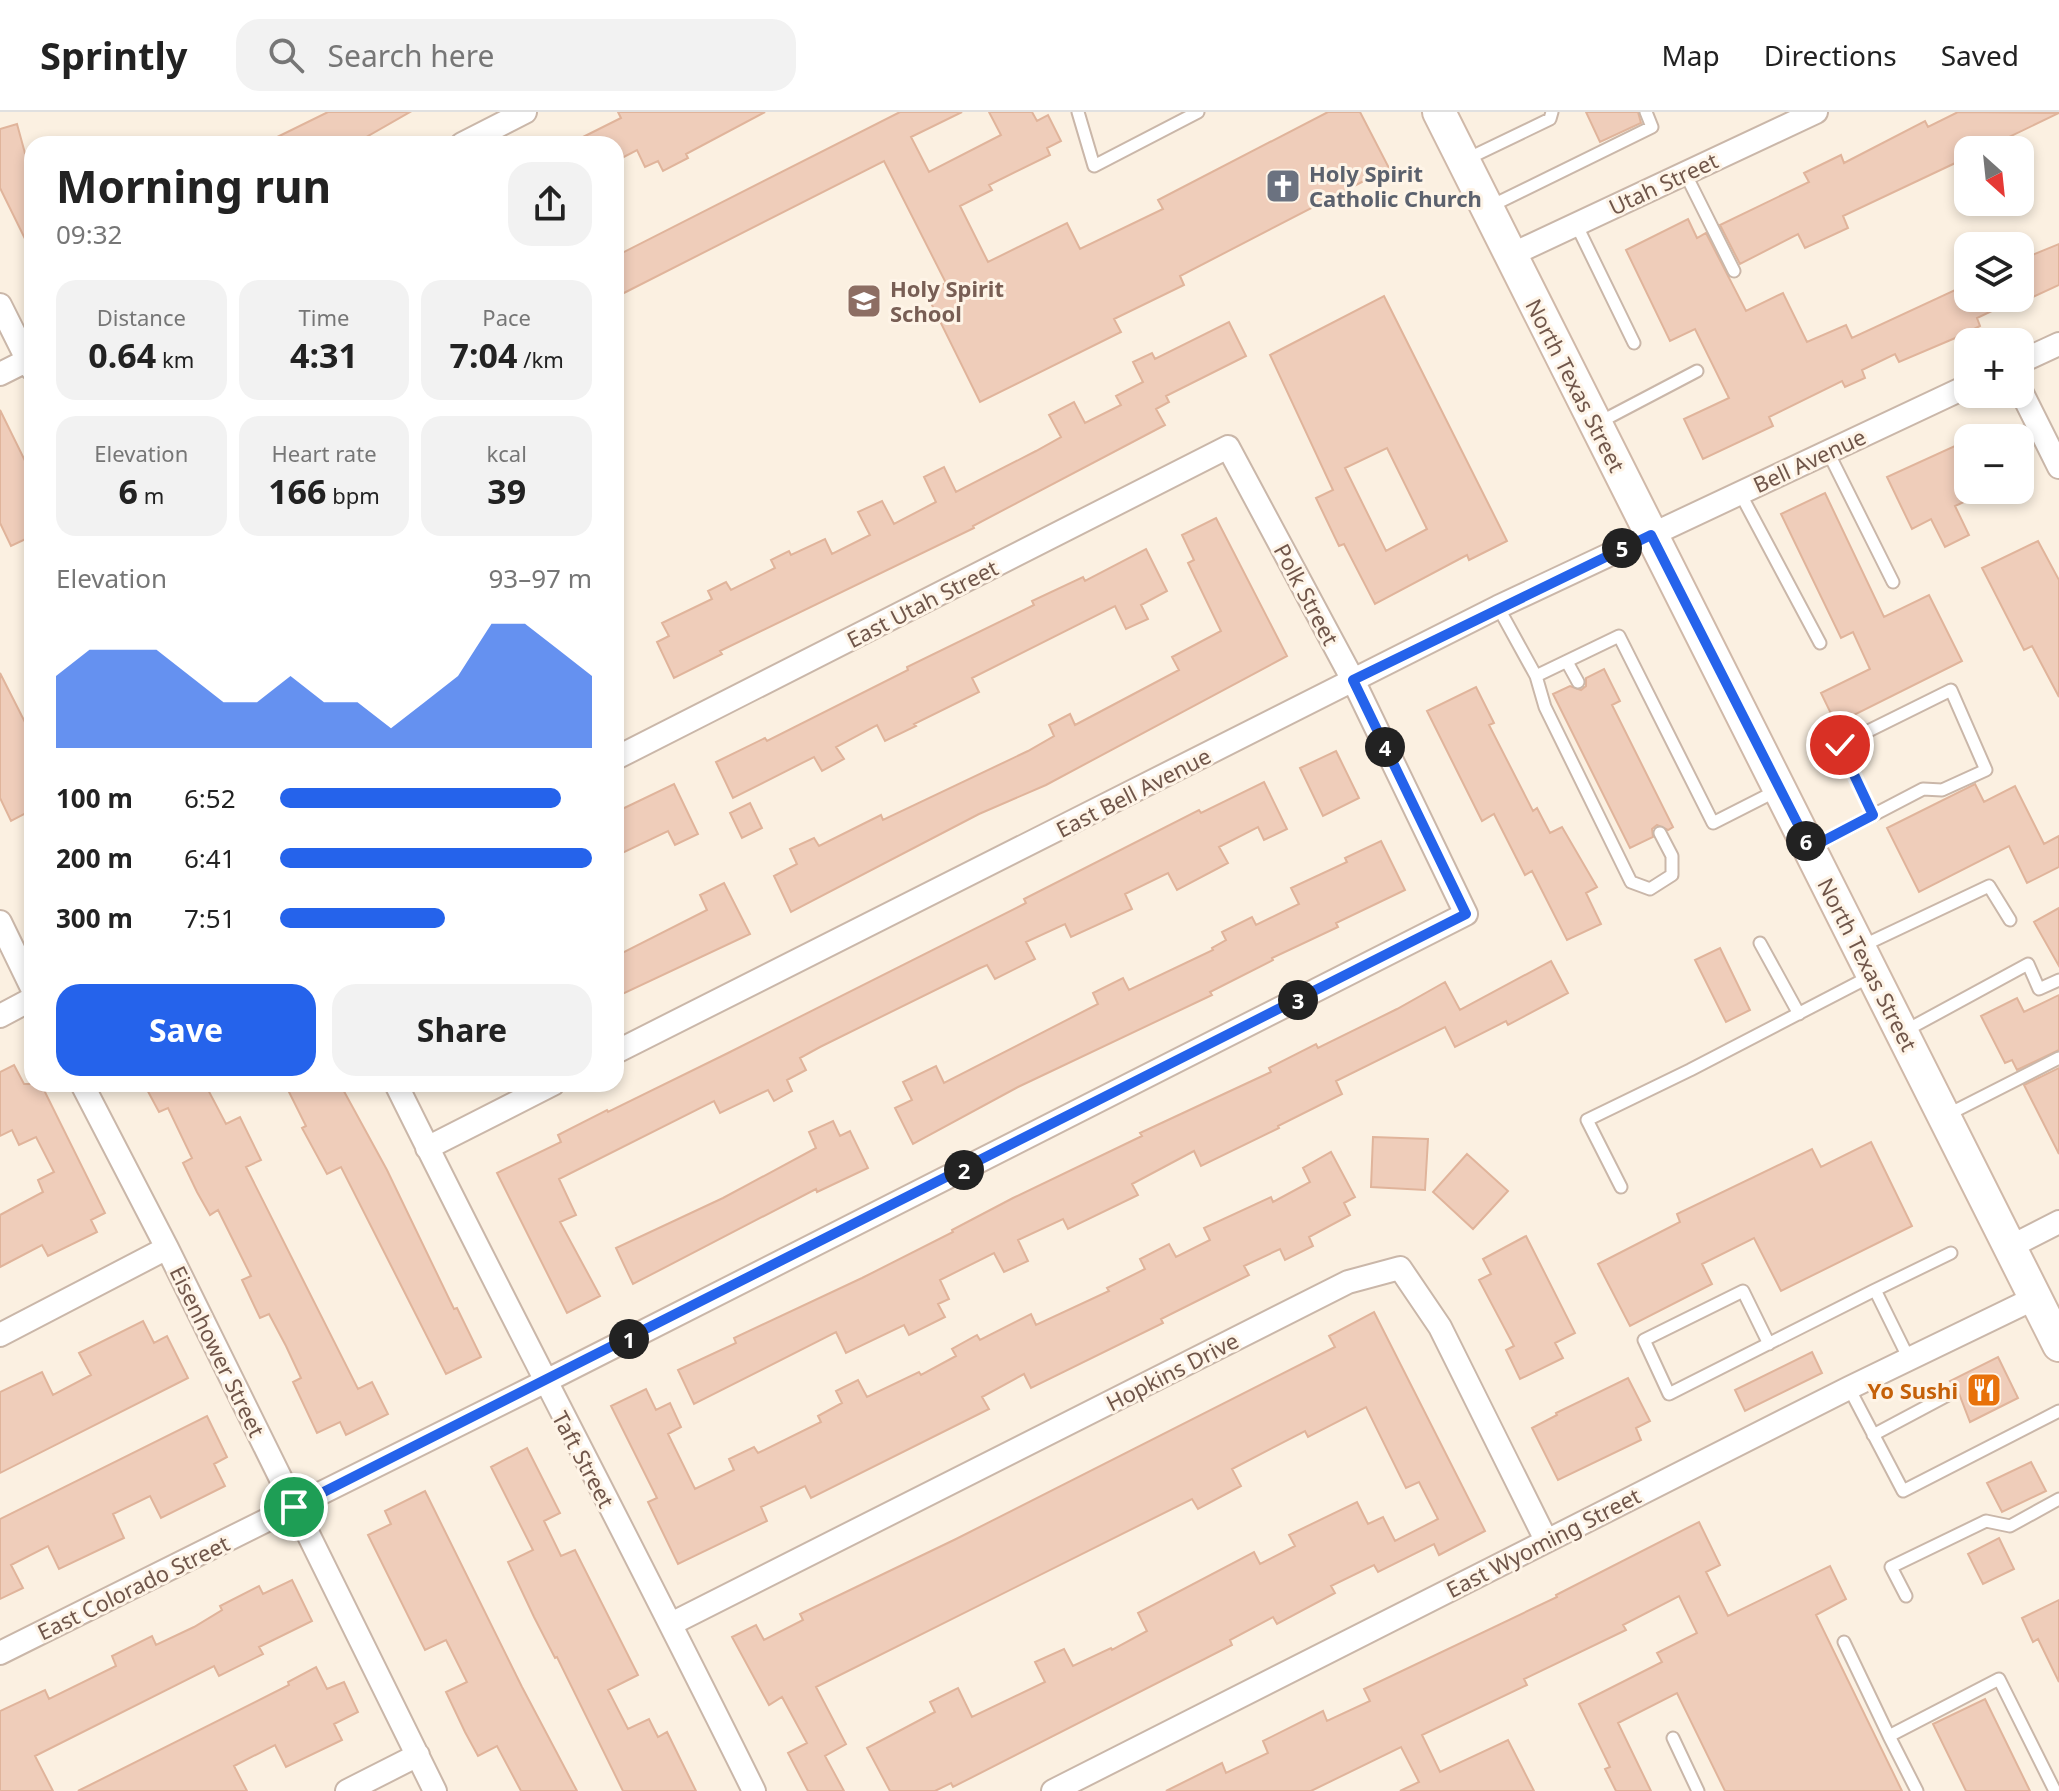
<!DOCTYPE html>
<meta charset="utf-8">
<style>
body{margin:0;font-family:"Noto Sans",sans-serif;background:#f2f2f2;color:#222;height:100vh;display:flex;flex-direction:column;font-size:30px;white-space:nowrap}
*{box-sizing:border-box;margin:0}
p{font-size:26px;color:#767676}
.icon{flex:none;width:44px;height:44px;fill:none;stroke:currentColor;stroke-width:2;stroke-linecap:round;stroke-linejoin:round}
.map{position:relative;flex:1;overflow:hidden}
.drawer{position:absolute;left:24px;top:24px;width:600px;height:956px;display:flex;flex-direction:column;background:#fff;border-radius:24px;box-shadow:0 4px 12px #0003}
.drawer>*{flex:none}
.needle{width:52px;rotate:153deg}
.tools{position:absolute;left:1954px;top:24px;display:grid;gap:16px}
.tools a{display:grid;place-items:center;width:80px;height:80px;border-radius:16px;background:#fff;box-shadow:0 4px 12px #0003;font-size:40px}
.pin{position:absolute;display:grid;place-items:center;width:68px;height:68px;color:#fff;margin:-34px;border:4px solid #fff;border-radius:50%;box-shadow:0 2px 8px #0007}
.km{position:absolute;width:40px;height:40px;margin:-20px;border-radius:50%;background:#222;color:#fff;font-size:22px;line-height:40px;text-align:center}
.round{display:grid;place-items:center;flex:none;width:84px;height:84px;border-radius:24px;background:#f2f2f2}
.overview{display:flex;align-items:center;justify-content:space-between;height:136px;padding:0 32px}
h1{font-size:44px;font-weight:700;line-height:60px}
.figures{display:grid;grid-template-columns:repeat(3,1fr);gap:12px;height:136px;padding:8px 32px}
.figures div{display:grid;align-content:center;border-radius:20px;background:#f2f2f2;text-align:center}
.figures b{font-size:34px;font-weight:700}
.figures small{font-size:22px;font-weight:400}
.figures p{font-size:22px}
.chart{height:224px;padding:16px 32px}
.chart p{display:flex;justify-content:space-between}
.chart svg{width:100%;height:144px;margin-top:8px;fill:#2563eb;opacity:.7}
.button{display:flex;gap:16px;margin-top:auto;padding:16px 32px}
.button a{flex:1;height:92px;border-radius:24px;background:#2563eb;color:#fff;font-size:32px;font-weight:700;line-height:92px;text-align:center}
.button a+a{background:#f2f2f2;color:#222}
ul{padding:0 32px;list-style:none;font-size:26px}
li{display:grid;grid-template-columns:128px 96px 1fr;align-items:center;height:60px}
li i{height:20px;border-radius:10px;background:#2563eb}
header{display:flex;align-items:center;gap:48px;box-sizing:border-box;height:112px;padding:0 40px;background:#fff;border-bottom:2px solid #e0e0e0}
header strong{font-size:38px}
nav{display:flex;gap:44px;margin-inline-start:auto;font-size:28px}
.search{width:560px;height:72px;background:#f2f2f2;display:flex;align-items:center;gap:20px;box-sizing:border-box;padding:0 28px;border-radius:24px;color:#767676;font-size:30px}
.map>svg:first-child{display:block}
.building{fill:#efcdba;stroke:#e0b49b;stroke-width:2;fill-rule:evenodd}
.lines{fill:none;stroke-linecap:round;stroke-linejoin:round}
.service-casing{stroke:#cab7a9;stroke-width:15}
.minor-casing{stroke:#cab7a9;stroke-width:26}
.secondary-casing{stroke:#d0b9a9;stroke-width:36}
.service{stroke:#fff;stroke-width:11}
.minor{stroke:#fff;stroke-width:22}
.secondary{stroke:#fff;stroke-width:32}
.route-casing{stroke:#fff;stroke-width:16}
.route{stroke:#2563eb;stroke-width:10}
.labels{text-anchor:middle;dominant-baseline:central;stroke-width:6;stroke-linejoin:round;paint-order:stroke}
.worship-label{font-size:22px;font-weight:bold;fill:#5b616d;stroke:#fef4e7;text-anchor:start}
.street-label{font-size:22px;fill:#70564a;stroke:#fef4e7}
.education-label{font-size:22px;font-weight:bold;fill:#785e54;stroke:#fef4e7;text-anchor:start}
.food-label{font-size:22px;font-weight:bold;fill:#c56008;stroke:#fef4e7;text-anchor:end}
</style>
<header>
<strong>Sprintly</strong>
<div class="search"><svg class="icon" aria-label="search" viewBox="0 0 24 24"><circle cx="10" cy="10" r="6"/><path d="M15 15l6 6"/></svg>Search here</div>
<nav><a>Map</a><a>Directions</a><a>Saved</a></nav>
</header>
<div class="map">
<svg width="2059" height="1679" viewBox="0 0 2059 1679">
<rect width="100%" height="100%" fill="#fbf0e1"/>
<path class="building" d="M328,0H410L354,32H263Z
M618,0H765L686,42L688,46L663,59L658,49L645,55L637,38L616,49V32H569L621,6Z
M900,0H962L911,25L929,60L1001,23L989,0H1032L1037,9L1048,3L1061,29L1047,36L1050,43L989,73L992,78L960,94L988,150L1067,111L1080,137L1163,97L1158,88L1328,0H1360L1389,56L1180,164L1184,173L1114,207L1121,220L980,290L926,181L946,171L884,49L616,185V144Z
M1586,0H1638L1641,11L1600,30Z
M1958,0L2059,1L1982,38H1968V45L1843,104L1848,116L1805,136L1798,122L1740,152L1720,113L1809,70L1804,61L1841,43L1844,51L1925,9L1928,15Z
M17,12L32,67V141L0,76V17Z
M1688,107L1697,126L1706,121L1746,199L1783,181L1807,230L1846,213L1852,226L1968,172V186H2019L1977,206L1980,214L1960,224L1899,250L1895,242L1862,258L1865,266L1845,275L1842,269L1769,305L1773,314L1703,347L1684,307L1729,286L1695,217L1670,229L1626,138Z
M2059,132V173L2020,191V148Z
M1384,184L1507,429L1469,448L1467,443L1375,492L1344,432L1339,434L1316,386L1333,378L1270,243ZM1387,336L1427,417L1386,439L1345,356Z
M1229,210L1246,244L1166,284L1169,290L1156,297L1165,313L973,414L974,416L720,539L722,542L674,566L657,530L669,524L662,511L712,487L708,479L726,470L731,478L775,456L771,448L789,439L791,443L825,427L832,442L870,423L858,400L882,389L894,412L936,390L924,365L944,355L956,380L1036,339L1061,325L1049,303L1074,290L1085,311L1121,293L1116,284L1143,270L1133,250L1152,241L1155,247Z
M0,298L32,363V424L11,434L0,411Z
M1968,328V388L1955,394L1969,423L1945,435L1931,407L1912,417L1887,365Z
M1825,381L1884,505L1929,483L1962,549L1836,612L1821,581L1870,557L1853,520L1841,526L1781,402Z
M1216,406L1287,544L1046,673L979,702L791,800L774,764L797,752L790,737L814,726L819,734L881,703L883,708L1028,639L1054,624L1049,613L1070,602L1075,613L1179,558L1172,545L1221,519L1188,451L1194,448L1182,423Z
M2038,429L2059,468V585L2032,534L2024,538L1982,456Z
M1146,437L1167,479L1141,493L1148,507L1126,517L1115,494L972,566L979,580L914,612L916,614L885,629L877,613L836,635L844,647L822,659L814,645L733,686L716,650L765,626L767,629L908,558L907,555L1034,493L1032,489L1083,465L1085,469Z
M1604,557L1620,589L1612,593L1673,715L1668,718L1657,713L1652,717L1653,725L1630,736L1553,582L1570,574L1581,578L1586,574V566Z
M0,561L32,624V698L11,709L0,686Z
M1476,575L1494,611L1489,613L1533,699L1537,696L1550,721L1562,715L1597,775L1586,781L1601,812L1567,828L1532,759L1525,763L1494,702L1482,709L1427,599Z
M1336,639L1359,686L1323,704L1300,656Z
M1264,670L1287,717L1264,728L1258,715L1219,735L1228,751L1177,778L1168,761L1125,782L1132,797L1071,825L1065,812L1026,830L1035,847L995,867L987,853L978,857L820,935L800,946L806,958L787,968L792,979L774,989L768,978L720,1001L714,989L559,1067L576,1103L560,1110L600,1184L567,1201L497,1061L561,1030L558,1023L607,998L608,1000L728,941L1026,791L1024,787L1199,698L1201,701Z
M674,672L698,722L675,733L668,719L616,744V700Z
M1975,672L1984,690L2015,674L2044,732L2059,724V755L2027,771L2009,734L1919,780L1887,716Z
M750,691L762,716L742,726L730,701Z
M1381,729L1405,778L1336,811L1338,815L1272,846L1273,848L1210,880L1212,883L1018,975L913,1032L895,996L912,988L903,970L936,954L944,971L1098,892L1093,881L1123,866L1129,878L1213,838L1212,836L1226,828L1222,820L1252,805L1256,813L1299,792L1291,776L1347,750L1345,746Z
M724,771L750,822L616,885V844L707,798L700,783Z
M2059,796V854L2034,810Z
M1720,836L1750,898L1726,910L1695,848Z
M1551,849L1568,881L1508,913L1506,909L1455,935L1445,915L1336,969L1342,982L1278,1014L1279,1016L1201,1054L1194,1039L1132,1072L1138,1083L1068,1117L1063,1107L1018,1128L1028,1149L1004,1160L994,1141L940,1168L949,1187L938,1192L945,1205L909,1223L904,1213L846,1241L836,1220L694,1292L678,1258L736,1231L734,1226L862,1166L953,1120L952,1118L1013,1086L1142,1024L1140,1021L1271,960L1269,956L1316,932L1318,936L1397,897L1445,870L1460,898Z
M2059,883V938L2017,958L2012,948L2005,951L1981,904L2017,886L2024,900Z
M14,953L24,972H41L105,1101L91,1108L97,1120L48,1144L42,1133L0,1155V1103L43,1080L38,1068L54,1060L36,1025L19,1033L12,1018L0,1024V960Z
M2059,956V1042L2024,973Z
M144,972H205L226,1012L240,1005L261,1048L246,1055L358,1277L372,1270L388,1302L346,1323L340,1310L317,1321L293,1270L301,1266L286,1234L269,1202L260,1206L242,1168L251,1164L218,1098L210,1103L197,1080L183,1051L192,1046L168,996L159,1000Z
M285,972H340L387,1058L454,1197L457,1196L481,1245L446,1262L341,1055L327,1062L302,1016L306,1014Z
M833,1009L840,1024L850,1019L868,1056L817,1080L816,1077L633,1172L616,1136L723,1086L816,1036L809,1020Z
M1373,1025L1428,1027L1425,1078L1371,1075Z
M1871,1030L1912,1114L1781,1179L1754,1126L1702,1152L1712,1172L1630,1214L1598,1152L1680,1110L1677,1102L1812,1037L1821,1055Z
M1331,1040L1355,1085L1344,1091L1350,1103L1309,1125L1313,1134L1285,1148L1280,1137L1244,1154L1249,1163L1161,1207L1163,1211L1031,1276L1024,1262L982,1285L989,1297L811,1386L805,1374L761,1395L767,1409L678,1452L648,1390L657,1386L611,1294L646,1277L656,1298L670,1291L681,1315L668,1322L695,1377L734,1358L729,1347L754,1335L758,1341L821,1310L818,1304L842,1291L836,1279L858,1268L867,1285L919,1260L921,1263L956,1244L952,1237L977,1223L980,1228L1031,1202L1036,1213L1109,1179L1107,1176L1145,1157L1140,1147L1169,1132L1176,1145L1210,1128L1204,1116L1271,1085L1273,1090L1310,1070L1303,1056Z
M1467,1042L1508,1079L1473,1117L1433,1080Z
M1526,1124L1575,1221L1555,1231L1563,1246L1520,1267L1506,1238L1514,1234L1479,1168L1491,1162L1483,1147Z
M1374,1200L1485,1419L1439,1443L1434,1432L1378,1460L1374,1453L1331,1474L1335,1481L1277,1512L1273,1505L1230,1528L1232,1533L953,1675L951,1671L935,1679H890L867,1636L935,1600L930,1590L958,1576L972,1605L1045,1570L1035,1550L1064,1537L1073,1554L1111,1536L1112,1538L1147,1519L1138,1501L1254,1440L1260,1452L1295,1434L1289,1423L1357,1390L1368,1412L1383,1405L1395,1429L1438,1407L1419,1370L1406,1376L1366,1295L1308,1325L1305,1319L1232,1357L1241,1374L1198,1397L1192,1387L816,1575L846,1632L825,1644L844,1679H808L788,1641L807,1631L782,1585L769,1593L732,1525L756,1513L764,1528L803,1508L800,1502L956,1427L1335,1235L1329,1224Z
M143,1209L154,1231L167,1224L188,1266L0,1361V1280L42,1260L53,1283L91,1263L79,1241Z
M1812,1240L1822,1261L1745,1299L1735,1278Z
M1998,1245L2018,1286L1970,1310L1958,1279L1950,1269Z
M1628,1266L1650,1309L1636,1316L1641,1328L1558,1368L1532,1316L1557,1303L1556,1301Z
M207,1304L227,1345L214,1352L225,1374L161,1406L150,1384L113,1402L124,1426L59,1457L48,1434L11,1453L23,1476L0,1487V1407Z
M527,1336L560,1401L544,1409L561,1444L575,1438L638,1563L608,1578L628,1617L649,1607L658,1625L667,1620L696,1679H623L557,1545L555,1546L534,1505L508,1450L533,1438L491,1355Z
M2031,1350L2046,1379L2002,1400L1987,1371Z
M425,1379L522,1575L577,1679H521L497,1634L478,1644L465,1620L446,1580L467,1570L446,1528L425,1538L368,1423L391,1412L385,1399Z
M1699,1410L1720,1453L1706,1460L1728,1504L1830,1454L1846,1487L1816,1503L1902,1679H1725L1677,1581L1618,1611L1651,1679H1616L1605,1657L1610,1655L1579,1592L1662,1550L1657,1541L1697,1521L1679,1484L1623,1513L1626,1518L1524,1567L1527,1573L1422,1623L1440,1660L1508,1628L1534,1679H1400L1419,1670L1401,1635L1311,1679H1166L1222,1651L1226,1661L1268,1641L1263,1629L1323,1599L1327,1609L1370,1589L1364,1577L1557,1485L1556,1483Z
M1999,1426L2014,1457L1983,1472L1968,1442Z
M292,1468L312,1509L259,1535L263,1542L219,1564L214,1554L35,1644L53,1679H0V1599L45,1578L49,1587L116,1554L112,1544L152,1524L156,1533L194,1515L222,1498L220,1494L259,1474L263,1482Z
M2059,1488V1570L2038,1527L2033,1530L2022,1506Z
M316,1555L327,1577L344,1570L358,1600L334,1612L342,1628L286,1655L275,1633L234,1654L247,1679H78L289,1573L288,1570Z
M1985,1587L2030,1679H1966L1933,1612Z"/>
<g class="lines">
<defs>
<path id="service" d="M1078,0L1094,54L1198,0
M1467,47L1550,7L1552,0
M1685,61L1734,159
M1491,94L1652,15L1646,0
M1576,112L1634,231
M1598,311L1697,259
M1828,340L1893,470
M1740,381L1820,531
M1498,495L1536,564L1619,524L1713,711L1776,679
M1567,550L1578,570
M1536,564L1545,595L1631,770L1650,777L1672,763V744L1660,721
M1810,736L1923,677L1942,678L1986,658L1951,578L1840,633L1873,703
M1760,831L1799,902
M1860,835L1989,774L2010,808
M1903,920L2028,852L2039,877L2059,868
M1945,1004L2059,946
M1621,1075L1587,1008L1690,958L1869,865
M1769,1232L1743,1179L1644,1228L1669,1282L1875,1178
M1909,1247L1875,1178L1951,1141
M1849,1276L1903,1379L2059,1299
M1873,1323L1950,1282
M1906,1484L1891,1455L1986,1409L2010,1414L2059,1387
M1844,1530L1889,1624
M1673,1626L1698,1679
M1917,1679L1889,1624L1999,1567L2055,1679"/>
<path id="minor" d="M462,32L525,0
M1511,143L1816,0
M0,193L32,257
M2020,250L2059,232
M0,262L32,246
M2020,277L2059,355
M0,810L32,876
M0,904L32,887
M616,940L1498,495L1968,274
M82,972L167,1136L435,1679
M396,972C513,1209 637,1442 754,1679
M427,1036L553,972
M2010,1135L2059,1110
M0,1223L167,1136
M671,1512L1348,1170L1400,1156L1440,1215L1546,1428
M0,1541L544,1270L1466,802L1353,568L1228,335L616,646
M347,1679L418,1643
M1053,1679L1849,1276L2035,1186"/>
<path id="secondary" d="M1439,0L2059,1233"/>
</defs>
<use href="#service" class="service-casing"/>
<use href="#minor" class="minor-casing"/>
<use href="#secondary" class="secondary-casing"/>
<use href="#service" class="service"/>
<use href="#minor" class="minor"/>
<use href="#secondary" class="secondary"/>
</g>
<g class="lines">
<defs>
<path id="route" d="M294,1395L1466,802L1353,568L1651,423L1810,736L1873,703L1840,633"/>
</defs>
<use href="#route" class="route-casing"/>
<use href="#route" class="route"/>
</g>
<defs>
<symbol id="church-square" viewBox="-11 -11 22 22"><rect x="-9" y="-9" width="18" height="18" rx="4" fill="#6b7280" stroke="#fef4e7"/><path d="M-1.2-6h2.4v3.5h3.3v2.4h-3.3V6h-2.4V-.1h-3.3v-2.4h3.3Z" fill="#fff"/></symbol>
<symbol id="school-square" viewBox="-11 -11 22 22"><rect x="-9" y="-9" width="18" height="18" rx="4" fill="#8d6e63" stroke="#fef4e7"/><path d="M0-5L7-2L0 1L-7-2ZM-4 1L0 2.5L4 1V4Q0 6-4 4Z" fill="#fff"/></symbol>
<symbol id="restaurant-square" viewBox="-11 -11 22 22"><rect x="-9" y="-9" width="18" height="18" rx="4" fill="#e8710a" stroke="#fef4e7"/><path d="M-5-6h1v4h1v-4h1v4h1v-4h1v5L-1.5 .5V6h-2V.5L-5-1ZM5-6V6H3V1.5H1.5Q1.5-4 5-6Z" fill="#fff"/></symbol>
</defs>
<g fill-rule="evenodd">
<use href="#church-square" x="1263" y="54" width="40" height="40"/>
<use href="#school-square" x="844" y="169" width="40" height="40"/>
<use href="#restaurant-square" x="1964" y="1258" width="40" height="40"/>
</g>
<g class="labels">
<g class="worship-label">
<text x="1309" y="61">Holy Spirit<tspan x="1309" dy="25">Catholic Church</tspan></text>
</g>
<g class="street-label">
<text transform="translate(1663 71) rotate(-25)">Utah Street</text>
<text transform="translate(1576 273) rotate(63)">North Texas Street</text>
<text transform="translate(1809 348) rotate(-25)">Bell Avenue</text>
<text transform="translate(1307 482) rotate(62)">Polk Street</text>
<text transform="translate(922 491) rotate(-27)">East Utah Street</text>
<text transform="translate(1133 680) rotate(-27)">East Bell Avenue</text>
<text transform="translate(1868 852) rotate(63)">North Texas Street</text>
<text transform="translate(218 1239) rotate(64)">Eisenhower Street</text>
<text transform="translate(1172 1259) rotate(-27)">Hopkins Drive</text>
<text transform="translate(584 1347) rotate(62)">Taft Street</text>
<text transform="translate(1543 1430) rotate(-27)">East Wyoming Street</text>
<text transform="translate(133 1475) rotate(-26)">East Colorado Street</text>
</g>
<g class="education-label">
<text x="890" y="176">Holy Spirit<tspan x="890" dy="25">School</tspan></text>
</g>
<g class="food-label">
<text x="1958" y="1278">Yo Sushi</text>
</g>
</g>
</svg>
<div class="tools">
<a><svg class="needle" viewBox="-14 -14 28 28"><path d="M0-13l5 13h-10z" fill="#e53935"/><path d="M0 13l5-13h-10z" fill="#767676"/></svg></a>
<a><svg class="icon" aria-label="layers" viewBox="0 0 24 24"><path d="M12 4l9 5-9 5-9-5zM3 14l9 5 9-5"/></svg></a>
<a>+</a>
<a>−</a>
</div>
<div class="pin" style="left:294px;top:1395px;background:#1e9e55"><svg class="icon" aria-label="arrive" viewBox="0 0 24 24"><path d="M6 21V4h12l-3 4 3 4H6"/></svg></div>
<div class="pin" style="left:1840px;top:633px;background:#d93025"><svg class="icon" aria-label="check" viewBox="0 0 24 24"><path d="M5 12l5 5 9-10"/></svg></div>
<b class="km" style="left:629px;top:1227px">1</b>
<b class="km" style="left:964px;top:1058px">2</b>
<b class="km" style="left:1298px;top:888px">3</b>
<b class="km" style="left:1385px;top:635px">4</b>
<b class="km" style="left:1622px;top:436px">5</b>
<b class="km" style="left:1806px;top:729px">6</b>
<section class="drawer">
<div class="overview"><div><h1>Morning run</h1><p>09:32</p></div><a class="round"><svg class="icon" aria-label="share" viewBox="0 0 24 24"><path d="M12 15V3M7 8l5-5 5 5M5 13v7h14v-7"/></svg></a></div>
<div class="figures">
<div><p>Distance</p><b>0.64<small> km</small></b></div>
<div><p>Time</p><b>4:31</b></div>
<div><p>Pace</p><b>7:04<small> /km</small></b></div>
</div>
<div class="figures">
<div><p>Elevation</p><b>6<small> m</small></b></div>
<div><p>Heart rate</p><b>166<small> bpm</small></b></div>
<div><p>kcal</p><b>39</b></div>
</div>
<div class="chart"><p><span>Elevation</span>93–97 m</p>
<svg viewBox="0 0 160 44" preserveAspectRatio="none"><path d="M0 44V22L10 14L20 14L30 14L40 22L50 30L60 30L70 22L80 30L90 30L100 38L110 30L120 22L130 6L140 6L150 14L160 22V44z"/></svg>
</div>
<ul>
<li><b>100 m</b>6:52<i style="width:90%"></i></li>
<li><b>200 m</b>6:41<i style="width:100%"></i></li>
<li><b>300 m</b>7:51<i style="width:53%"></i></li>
</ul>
<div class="button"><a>Save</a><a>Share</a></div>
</section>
</div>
